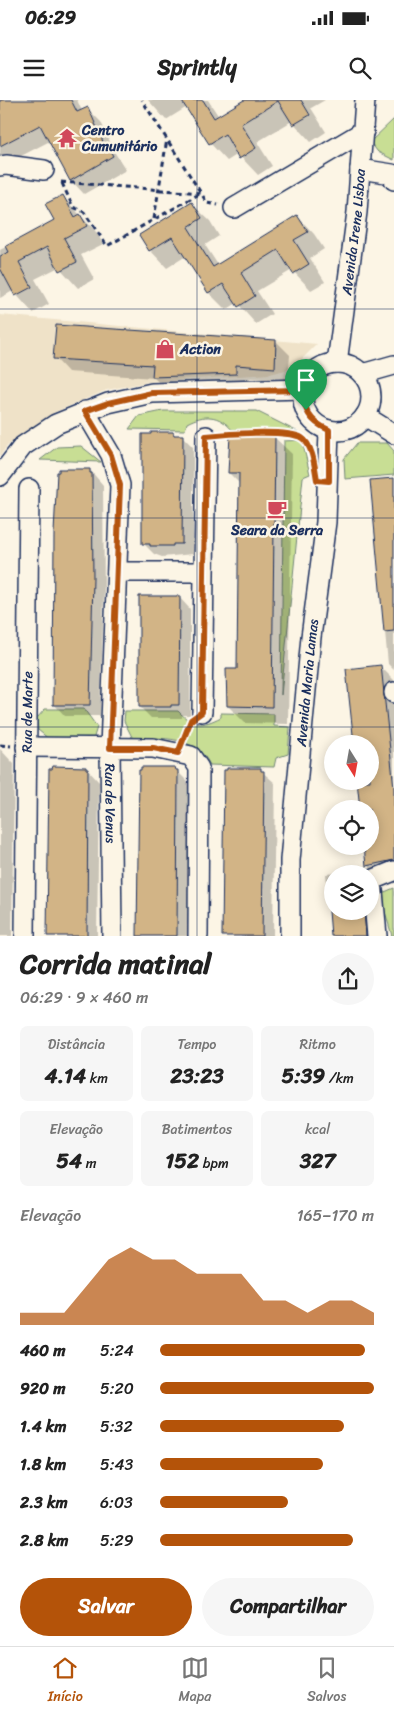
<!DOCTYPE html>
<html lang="pt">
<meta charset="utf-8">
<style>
body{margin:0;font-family:Sriracha,sans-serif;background:#f6f6f6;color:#222;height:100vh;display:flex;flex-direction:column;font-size:19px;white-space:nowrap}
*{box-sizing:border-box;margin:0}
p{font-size:16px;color:#767676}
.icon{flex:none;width:28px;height:28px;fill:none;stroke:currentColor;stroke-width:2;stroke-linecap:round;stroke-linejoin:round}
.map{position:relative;height:836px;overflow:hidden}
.panel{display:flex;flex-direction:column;background:#fff;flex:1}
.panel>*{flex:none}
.needle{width:32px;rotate:169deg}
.buttons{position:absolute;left:324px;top:635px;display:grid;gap:10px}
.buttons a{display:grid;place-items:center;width:55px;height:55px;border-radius:50%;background:#fff;box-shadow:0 2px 12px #0003;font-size:25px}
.pin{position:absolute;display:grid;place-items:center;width:42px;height:42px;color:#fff;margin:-51px -21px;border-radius:50% 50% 50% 0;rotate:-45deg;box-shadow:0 0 5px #0007}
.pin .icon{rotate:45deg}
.round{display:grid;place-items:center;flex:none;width:52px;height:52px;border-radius:26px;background:#f6f6f6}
.summary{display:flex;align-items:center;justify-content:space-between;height:85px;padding:0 20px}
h1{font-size:28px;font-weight:700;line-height:38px}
.metrics{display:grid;grid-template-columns:repeat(3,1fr);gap:8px;height:85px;padding:5px 20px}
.metrics div{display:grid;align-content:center;border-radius:8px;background:#f6f6f6;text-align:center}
.metrics b{font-size:21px;font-weight:700}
.metrics small{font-size:14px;font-weight:400}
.metrics p{font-size:14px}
.chart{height:140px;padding:10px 20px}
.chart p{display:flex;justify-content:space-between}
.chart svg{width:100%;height:90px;margin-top:5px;fill:#b45309;opacity:.7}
.action{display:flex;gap:10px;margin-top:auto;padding:10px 20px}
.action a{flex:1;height:58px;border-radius:30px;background:#b45309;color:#fff;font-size:20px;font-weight:700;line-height:58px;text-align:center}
.action a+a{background:#f6f6f6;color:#222}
ul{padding:0 20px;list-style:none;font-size:16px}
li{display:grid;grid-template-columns:80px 60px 1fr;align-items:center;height:38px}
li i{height:12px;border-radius:6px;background:#b45309}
.status{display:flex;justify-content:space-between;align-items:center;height:35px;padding:0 25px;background:#fff;direction:ltr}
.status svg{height:14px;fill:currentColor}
header{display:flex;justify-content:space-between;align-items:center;height:65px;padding:0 20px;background:#fff;font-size:22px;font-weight:700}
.dock{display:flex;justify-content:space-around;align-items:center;height:70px;border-top:1px solid #e0e0e0;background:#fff;font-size:14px;color:#767676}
.dock a{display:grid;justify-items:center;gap:2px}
.dock .on{color:#b45309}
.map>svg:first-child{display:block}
.built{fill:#efe2c8}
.green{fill:#c8de94;stroke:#728679}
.shadow{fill:#0003}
.building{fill:#d2b486;stroke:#1b2f5e}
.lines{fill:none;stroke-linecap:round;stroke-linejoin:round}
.minor-casing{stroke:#1b2f5e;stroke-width:22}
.path{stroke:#1b2f5e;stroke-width:3;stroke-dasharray:5 4;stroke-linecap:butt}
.minor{stroke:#fcf5e5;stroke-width:19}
.route-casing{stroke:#fff;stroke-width:10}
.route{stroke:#b45309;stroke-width:6}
.grid{fill:none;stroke:#1b2f5e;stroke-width:1;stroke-opacity:0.55}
.labels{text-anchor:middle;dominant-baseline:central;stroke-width:5;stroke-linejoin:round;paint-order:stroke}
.poi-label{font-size:14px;font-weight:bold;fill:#1b2f5e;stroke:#fcf5e5;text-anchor:start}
.street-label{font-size:14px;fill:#1b2f5e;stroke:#fcf5e5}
</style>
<div class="status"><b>06:29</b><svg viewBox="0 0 49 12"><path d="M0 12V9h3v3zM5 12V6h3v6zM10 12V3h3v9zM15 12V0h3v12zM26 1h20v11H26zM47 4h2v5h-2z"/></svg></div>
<header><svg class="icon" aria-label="menu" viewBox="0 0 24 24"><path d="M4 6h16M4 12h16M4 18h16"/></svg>Sprintly<svg class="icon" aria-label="search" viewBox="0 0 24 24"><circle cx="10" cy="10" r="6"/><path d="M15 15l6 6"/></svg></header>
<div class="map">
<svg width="394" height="836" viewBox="0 0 394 836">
<rect width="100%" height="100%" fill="#fcf5e5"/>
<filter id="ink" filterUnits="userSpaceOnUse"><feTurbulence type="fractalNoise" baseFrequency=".02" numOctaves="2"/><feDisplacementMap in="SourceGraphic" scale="10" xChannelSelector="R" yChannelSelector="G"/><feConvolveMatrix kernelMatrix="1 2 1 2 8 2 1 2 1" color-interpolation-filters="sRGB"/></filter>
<g filter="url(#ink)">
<path class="built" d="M0,215L317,244L293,268L270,274L148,282L107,290L53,313L7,346L0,356Z"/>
<path class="green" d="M394,19V60L378,52L370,42Z
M163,311H256L298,332L232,330C219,314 204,314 187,323L185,330L129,329L139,316Z
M302,340L310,374L303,377L281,595L284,341Z
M357,343H387L394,351V375L345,379L344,359Z
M81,346L101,362L40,360L57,347Z
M45,609H84L97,627L93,640L49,639L38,630L37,618Z
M125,611H178C194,627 201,627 221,617V613L274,614V626L290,627L288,654L276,658L274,667L210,665C196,636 162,637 133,639L124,621Z
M394,788V836H392L380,794Z"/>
<path class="shadow" d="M0,0H77L82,11L87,8L101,22L115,53L126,70L84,94L71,80L50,41L0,67Z
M148,0H208L219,17L245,0H325L311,8L326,32L311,42L292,21L257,42L272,66L258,75L238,54L227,61L210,43L187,7L166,20Z
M62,96L97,133L103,144L81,155L94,179L78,188L59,167L35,179L49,204L33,213L13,191L0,198V150L55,121Z
M192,104L210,121L219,136L205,145L218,165L297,116L314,134L324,149L310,158L325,182L311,190L292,170L257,191L272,214L256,224L237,203L226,210L209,193L186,156L167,168L150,150Z
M276,241L290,255L288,281L250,278L249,288L167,290L154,278L68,272L55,258Z
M173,333L176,336H182L193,347V454L162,457L154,454L143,443Z
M274,337L292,354L288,624L245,623L228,606L238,570L240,384L229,373Z
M90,370L103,385L104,490L100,616H65L54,604Z
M394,379V570L388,564L371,381Z
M179,497L190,509V615H182V618H151L140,607Z
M381,567L394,580V781L385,782L367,765L370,746V681Z
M0,649L14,664L12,836H0Z
M86,668L99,682L97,836H49L54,670Z
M175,669L195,689L194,836H138Z
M260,670L275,683L273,836H223Z
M360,771L363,774H332V811H370L375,836H332L326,774Z"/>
<path class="building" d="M0,0H71L77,12L88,7L104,44L106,43L113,56L70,81L40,25L0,46Z
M181,0H203L214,18L244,0H301L310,15L293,25L278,1L241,24L256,48L239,59L225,34L209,44Z
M63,95L75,117L80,114L87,126L64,138L77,162L59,171L47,147L19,162L32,187L15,196L0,168V156L9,152L6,146L54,120L45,104Z
M192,102L202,118L188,127L213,167L297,115L308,132L294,140L309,164L293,174L278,150L241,173L255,196L238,207L223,184L208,193L172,137L149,151L139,135Z
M56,225L276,240L275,268L236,265V274L152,277L153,265L53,259Z
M151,332H173L174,335H183L182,444H173V446H150V444H142V334H151Z
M230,335L275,336L272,607L227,606L226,569H237L239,373H228Z
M59,369H90V373H92L93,478L90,605H53L54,433L57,372H59Z
M394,378V531L384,532L370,380Z
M139,496H180L179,605H171V607H139Z
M381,565L394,688V760L366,766L364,746H370V709H360L357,681H370V644H354L346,569Z
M53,666L86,667V669H88L87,836H47L49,669H52Z
M141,667H175L176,670H178L177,836H137L139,670H141Z
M227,668H261V671H264L262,836H222L224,670H227Z
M329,811H364L366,836H331Z"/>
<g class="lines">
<defs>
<g id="minor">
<path d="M0,66L6,65L44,70"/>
<path d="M360,69L392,74L394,80"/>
<path d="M234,108L364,31"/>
<path id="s1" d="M337,263L357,112L365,0"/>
<circle cx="337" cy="297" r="34"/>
<path d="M362,274L394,265"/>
<path id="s2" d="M85,311L111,355L120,385L110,648L112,836"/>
<path d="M365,316L394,334"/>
<path d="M0,376L23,346L56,324L108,303L152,293L304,289"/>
<path d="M117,472H203"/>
<path d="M394,592V593"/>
<path d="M202,612L206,336"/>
<path d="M26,647L153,648L191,656L199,668L198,836"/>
<path id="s3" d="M25,836L29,389"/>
<path id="s4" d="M290,836V760L311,537L326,422L329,330"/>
<path d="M377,836L372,780L394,771"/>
</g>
</defs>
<use href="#minor" class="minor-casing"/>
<path class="path" d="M61,82L201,93L207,103L218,105
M62,83L73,107L84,112L107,146L201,93L142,0
M154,119L167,39
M222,334H287L302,337L310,351
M184,638L190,623
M0,645L11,646"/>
<use href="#minor" class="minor"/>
</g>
</g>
<g class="lines" filter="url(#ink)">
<defs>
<path id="route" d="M304,290C303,310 310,322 329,330V381L317,380C315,369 313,345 302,338C288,329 224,334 206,336L202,612L191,620L178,653L153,648H110L120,385L111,355L85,311L108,303L152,293Z"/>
</defs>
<use href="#route" class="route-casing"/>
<use href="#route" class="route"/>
</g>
<path class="grid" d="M197,0V836M0,209H394M0,418H394M0,627H394"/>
<defs>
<symbol id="temple-bare" viewBox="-9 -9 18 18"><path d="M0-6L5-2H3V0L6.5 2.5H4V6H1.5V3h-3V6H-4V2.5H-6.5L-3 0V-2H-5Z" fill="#d1495b" stroke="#fcf5e5" stroke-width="2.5" paint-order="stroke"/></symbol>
<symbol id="shop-bare" viewBox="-9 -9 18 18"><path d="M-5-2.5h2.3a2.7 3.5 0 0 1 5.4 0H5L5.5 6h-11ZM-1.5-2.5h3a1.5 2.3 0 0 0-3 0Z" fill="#d1495b" stroke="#fcf5e5" stroke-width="2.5" paint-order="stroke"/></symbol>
<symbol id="cafe-bare" viewBox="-9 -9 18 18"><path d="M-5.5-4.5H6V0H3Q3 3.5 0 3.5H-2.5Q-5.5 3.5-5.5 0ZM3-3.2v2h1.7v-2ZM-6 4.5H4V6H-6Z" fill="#d1495b" stroke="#fcf5e5" stroke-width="2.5" paint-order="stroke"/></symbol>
</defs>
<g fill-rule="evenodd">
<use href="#temple-bare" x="53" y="24" width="28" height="28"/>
<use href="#shop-bare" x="151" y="235" width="28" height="28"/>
<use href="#cafe-bare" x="263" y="395" width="28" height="28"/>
</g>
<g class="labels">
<g class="poi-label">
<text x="82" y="30">Centro<tspan x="82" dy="16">Cumunitário</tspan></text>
<text x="180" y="249">Action</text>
<text x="277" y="430" text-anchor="middle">Seara da Serra</text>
</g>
<g class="street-label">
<text stroke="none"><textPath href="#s1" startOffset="132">Avenida Irene Lisboa</textPath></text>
<text stroke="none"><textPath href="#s4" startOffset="254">Avenida Maria Lamas</textPath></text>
<text stroke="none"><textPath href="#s3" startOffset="224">Rua de Marte</textPath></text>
<text stroke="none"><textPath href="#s2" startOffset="401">Rua de Venus</textPath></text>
</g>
</g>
</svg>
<div class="buttons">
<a><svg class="needle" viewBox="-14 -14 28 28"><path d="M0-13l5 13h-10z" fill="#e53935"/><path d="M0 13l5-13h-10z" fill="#767676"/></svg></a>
<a><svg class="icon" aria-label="locate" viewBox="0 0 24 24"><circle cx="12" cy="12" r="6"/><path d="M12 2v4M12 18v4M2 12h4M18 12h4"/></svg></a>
<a><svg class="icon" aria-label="layers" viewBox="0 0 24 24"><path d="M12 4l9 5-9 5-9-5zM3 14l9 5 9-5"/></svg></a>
</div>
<div class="pin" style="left:306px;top:310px;background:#1e9e55"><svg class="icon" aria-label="arrive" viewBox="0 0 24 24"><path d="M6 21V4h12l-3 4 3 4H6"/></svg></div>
</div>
<section class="panel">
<div class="summary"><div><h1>Corrida matinal</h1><p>06:29 · 9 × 460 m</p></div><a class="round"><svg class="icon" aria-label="share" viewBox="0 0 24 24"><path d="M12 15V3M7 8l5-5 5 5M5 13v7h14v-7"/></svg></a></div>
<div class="metrics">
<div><p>Distância</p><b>4.14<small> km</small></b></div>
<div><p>Tempo</p><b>23:23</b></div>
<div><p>Ritmo</p><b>5:39<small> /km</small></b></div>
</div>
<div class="metrics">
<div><p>Elevação</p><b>54<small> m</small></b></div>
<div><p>Batimentos</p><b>152<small> bpm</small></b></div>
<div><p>kcal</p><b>327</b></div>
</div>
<div class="chart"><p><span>Elevação</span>165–170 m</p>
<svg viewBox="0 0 160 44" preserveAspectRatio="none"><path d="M0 44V38L10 38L20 38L30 25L40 12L50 6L60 12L70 12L80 19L90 19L100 19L110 32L120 32L130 38L140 32L150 32L160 38V44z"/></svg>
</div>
<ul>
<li><b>460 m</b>5:24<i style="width:96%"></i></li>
<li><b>920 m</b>5:20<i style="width:100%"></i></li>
<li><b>1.4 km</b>5:32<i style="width:86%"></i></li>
<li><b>1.8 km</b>5:43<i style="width:76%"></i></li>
<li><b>2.3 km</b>6:03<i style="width:60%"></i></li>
<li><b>2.8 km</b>5:29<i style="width:90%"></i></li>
</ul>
<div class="action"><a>Salvar</a><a>Compartilhar</a></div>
</section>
<nav class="dock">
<a class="on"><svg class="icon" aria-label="home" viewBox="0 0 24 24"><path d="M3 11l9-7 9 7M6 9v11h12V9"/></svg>Início</a>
<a><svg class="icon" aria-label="map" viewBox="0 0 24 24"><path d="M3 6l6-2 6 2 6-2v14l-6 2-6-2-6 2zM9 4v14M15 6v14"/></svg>Mapa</a>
<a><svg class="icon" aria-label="saved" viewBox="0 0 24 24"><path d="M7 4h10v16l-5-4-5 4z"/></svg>Salvos</a>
</nav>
